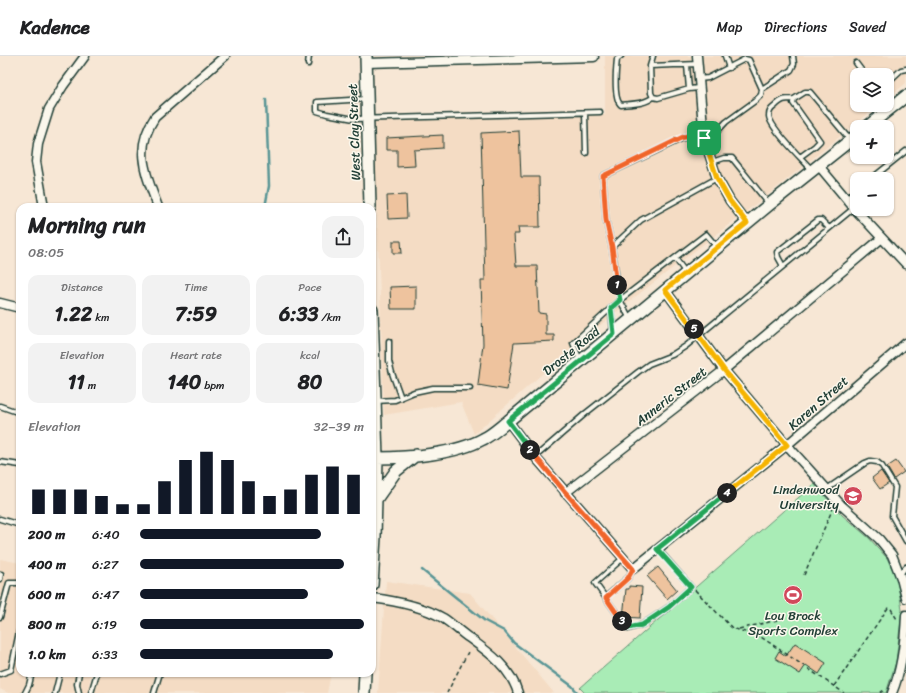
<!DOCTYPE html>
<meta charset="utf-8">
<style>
body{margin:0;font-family:Sriracha,sans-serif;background:#f2f2f2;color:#202124;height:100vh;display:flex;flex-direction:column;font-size:15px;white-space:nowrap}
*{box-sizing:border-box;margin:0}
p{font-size:13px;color:#757577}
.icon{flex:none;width:22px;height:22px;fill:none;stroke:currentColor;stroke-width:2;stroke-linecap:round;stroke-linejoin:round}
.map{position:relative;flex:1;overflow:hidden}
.details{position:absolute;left:16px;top:147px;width:360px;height:474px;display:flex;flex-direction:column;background:#fff;border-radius:12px;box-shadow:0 1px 3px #0004}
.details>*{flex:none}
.controls{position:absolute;left:850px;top:12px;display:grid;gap:8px}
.controls a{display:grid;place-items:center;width:44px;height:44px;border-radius:8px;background:#fff;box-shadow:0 1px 3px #0004;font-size:20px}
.pin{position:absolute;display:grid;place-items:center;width:34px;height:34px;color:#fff;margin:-17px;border-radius:8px;box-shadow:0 2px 6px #0006}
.km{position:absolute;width:20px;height:20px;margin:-10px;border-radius:50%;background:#222;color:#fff;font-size:11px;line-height:20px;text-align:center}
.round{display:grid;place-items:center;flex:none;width:42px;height:42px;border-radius:12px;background:#f2f2f2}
.head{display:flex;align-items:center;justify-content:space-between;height:68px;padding:0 12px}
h1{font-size:22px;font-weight:700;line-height:30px}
.metrics{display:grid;grid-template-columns:repeat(3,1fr);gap:6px;height:68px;padding:4px 12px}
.metrics div{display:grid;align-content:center;border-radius:10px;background:#f2f2f2;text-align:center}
.metrics b{font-size:20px;font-weight:700}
.metrics small{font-size:11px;font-weight:400}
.metrics p{font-size:11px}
.chart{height:112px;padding:8px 12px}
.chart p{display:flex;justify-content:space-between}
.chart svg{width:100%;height:72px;margin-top:4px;stroke:#111827;stroke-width:6}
ul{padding:0 12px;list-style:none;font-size:13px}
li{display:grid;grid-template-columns:64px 48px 1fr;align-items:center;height:30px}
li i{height:10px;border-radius:5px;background:#111827}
header{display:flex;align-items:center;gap:24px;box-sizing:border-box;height:56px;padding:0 20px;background:#fff;border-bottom:1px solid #e0e0e0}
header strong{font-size:19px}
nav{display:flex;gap:22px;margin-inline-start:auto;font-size:14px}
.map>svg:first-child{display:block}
.built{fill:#f4dcc4}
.green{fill:#a9ecb6;stroke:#649475}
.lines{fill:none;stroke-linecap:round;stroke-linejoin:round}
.stream{stroke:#589595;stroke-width:2.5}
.building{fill:#eec39e;stroke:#1f3d34}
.lane-casing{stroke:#1f3d34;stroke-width:7}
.street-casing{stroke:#1f3d34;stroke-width:11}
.secondary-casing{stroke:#1f3d34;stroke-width:14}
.path{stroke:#1f3d34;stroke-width:1.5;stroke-dasharray:4 3;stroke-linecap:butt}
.lane{stroke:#fbf7ec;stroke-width:4}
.street{stroke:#fbf7ec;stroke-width:8}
.secondary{stroke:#fbf7ec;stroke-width:11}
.split-1-casing{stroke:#fff;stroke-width:8}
.split-2-casing{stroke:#fff;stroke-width:8}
.split-3-casing{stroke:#fff;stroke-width:8}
.split-4-casing{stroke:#fff;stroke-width:8}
.split-5-casing{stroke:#fff;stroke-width:8}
.split-6-casing{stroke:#fff;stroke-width:8}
.split-1{stroke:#f0652b;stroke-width:5}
.split-2{stroke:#22a559;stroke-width:5}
.split-3{stroke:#f0652b;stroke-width:5}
.split-4{stroke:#22a559;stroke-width:5}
.split-5{stroke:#f5b400;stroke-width:5}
.split-6{stroke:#f5b400;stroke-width:5}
.labels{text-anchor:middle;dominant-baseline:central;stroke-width:3;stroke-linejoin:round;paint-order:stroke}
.street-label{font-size:13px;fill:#1f3d34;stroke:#fbf7ec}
.poi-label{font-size:13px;fill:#1f3d34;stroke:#fbf7ec;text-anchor:end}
</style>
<header>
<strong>Kadence</strong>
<nav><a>Map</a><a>Directions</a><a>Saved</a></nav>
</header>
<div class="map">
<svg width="906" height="637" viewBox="0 0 906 637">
<rect width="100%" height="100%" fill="#f7e7d5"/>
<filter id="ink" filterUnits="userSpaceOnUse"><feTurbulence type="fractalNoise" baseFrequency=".025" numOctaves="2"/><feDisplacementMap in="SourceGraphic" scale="8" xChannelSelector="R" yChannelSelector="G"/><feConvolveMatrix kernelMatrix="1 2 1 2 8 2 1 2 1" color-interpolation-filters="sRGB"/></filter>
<g filter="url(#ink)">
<path class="built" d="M605,0H906V27L887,43V19H857V49H879L770,137L635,241L567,296L474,378L461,346L384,359L374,66L605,59Z
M0,503L20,507V617H91L88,635L94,617H331L327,637H8L0,633Z
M386,525L470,537L554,637H378Z"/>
<path class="green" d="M814,428L842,459L869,482L887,502L897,522L902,554L896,606L886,637H585L580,632Z"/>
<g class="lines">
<path class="stream" d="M265,151L269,130L266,44
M422,514L485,565L504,575L514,587L572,630L578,637"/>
</g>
<path class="building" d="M519,75L521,121H539L540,171H518L519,178H514L516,210H537L539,257L546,258V279H554V285L514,287L507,334L478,329L483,288L481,224H485L481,77Z
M443,79V92L414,94L415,110L397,111V94H386V82Z
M406,139L407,162L388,163L387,140Z
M393,185H401L402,197H393Z
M416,230V253H391L390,231Z
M896,405L904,416L894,423L887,411Z
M881,415L889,427L880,433L872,422Z
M658,511L677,534L667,543L647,520Z
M629,530L642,531L640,562L623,561L626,533H629Z
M795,587L826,607L819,618L806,609L800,618L775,602L779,595L786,600Z"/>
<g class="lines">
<defs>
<path id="lane" d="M621,0L617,3C616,13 613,43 621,49C631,48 646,48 653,41
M653,0L650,10L651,37L653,41L658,42L689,33L699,32
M725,0L729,12
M856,7L865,19
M308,8L309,0
M687,9L689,33
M650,10L698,8
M699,23L708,22L745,3L749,4L762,33L761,39L755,45L726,66L713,80L704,82
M887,27L901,14L906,13
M762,33L791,14L794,8L793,0
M366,43L317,46V55L327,58L354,63L600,56
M794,43C784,43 782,43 775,50C771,53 769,55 769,60C770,72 802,103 811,113
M585,57L586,97
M800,101L815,90L820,85L793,47L794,43L805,36H810L850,84
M712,106L724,102H732L769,148
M871,123L906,95
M846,143L857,134
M612,191L606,164L603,120L681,83L703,75
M675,202L686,217
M783,210L778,201L777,196L818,164H821L829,172
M630,263L620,244L612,191L641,164L717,122
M613,275L611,252L620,244L706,178L717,191
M389,285V305L392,317L401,342
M580,304L573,287L611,252
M375,345L395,344L414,336L433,332H470
M0,350L20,357
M535,401L586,357L638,316L649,308L672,299L686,290L854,152
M0,406L20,409
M827,433L865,407L870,405L877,406L882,410L895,431L892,460L906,485
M0,463L20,469
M623,502L595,527L628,573L642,569L669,551L691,531L658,493
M900,518L906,511
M0,523L1,518
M606,541L628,522L633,513
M0,561L9,527H20
M0,618L11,614L20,571
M25,637L29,629L32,617
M55,637L60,617
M79,637L77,628L79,617
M91,637L97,617
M154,637L160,617"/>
<path id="street" d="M697,0L704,82L717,122L730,145L747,167
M366,7L594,1
M819,110L854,152L906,208
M44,151L36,106L38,88L49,53L63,30L85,0
M158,151C146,118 133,94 155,61L225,0
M665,234L724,314L787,389L841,449L879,483L892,499L901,522L906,542
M0,247L20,252
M508,365L535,401L633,513L787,389L906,287
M565,437L724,314L882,182
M372,542C396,545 422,550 443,562C451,567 458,574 465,579C487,595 510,610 518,637
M892,637C902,613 905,585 906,559"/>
<path id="secondary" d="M366,0L370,151
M867,71L906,40
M372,254L377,402L375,481L372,529
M377,402C408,402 456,398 483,383C492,379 500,371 508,365L770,148L857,79
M377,442L396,415L416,399
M364,637L365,617"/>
</defs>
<use href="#lane" class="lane-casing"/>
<use href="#street" class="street-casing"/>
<use href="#secondary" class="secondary-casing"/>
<path class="path" d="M804,519L833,452
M695,534L732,572L761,581L844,637
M739,573L782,563
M834,630L888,552L891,553L898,565
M447,637L469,594
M880,637L885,633"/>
<use href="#lane" class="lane"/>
<use href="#street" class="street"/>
<use href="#secondary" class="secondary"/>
</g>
</g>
<g class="lines" filter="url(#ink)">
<defs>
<path id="split-1" d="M617,229L612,191L606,164L603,120L681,82L703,75L704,82"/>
<path id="split-2" d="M530,394L508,365L614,278L611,252L620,244L617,229"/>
<path id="split-3" d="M530,394L566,437L633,513L628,522L606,542L622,565"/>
<path id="split-4" d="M622,565L628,572L642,569L669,551L691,531L657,493L727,437"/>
<path id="split-5" d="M694,273L724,314L787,389L727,437"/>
<path id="split-6" d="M694,273L665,234L747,167L730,145L717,122L704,82"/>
</defs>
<use href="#split-1" class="split-1-casing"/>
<use href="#split-2" class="split-2-casing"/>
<use href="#split-3" class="split-3-casing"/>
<use href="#split-4" class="split-4-casing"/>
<use href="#split-5" class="split-5-casing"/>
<use href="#split-6" class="split-6-casing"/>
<use href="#split-1" class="split-1"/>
<use href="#split-2" class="split-2"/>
<use href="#split-3" class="split-3"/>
<use href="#split-4" class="split-4"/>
<use href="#split-5" class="split-5"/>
<use href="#split-6" class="split-6"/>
</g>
<defs>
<symbol id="university-disc" viewBox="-11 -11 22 22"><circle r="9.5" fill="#d1495b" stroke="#fbf7ec"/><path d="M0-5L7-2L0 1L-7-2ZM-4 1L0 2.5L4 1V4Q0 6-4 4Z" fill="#fff"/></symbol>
<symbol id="stadium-disc" viewBox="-11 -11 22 22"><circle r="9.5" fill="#d1495b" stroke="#fbf7ec"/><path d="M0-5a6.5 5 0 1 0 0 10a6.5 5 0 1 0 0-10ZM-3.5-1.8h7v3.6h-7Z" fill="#fff"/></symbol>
</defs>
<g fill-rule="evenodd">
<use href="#university-disc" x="842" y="429" width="22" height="22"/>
<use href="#stadium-disc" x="782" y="528" width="22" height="22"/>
</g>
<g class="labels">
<g class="street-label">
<text transform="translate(354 76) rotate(-92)">West Clay Street</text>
<text transform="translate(571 295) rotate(-39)">Droste Road</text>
<text transform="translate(671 340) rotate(-38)">Anneric Street</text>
<text transform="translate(818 347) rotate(-41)">Karen Street</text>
</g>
<g class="poi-label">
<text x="839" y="433">Lindenwood<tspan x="839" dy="15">University</tspan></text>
<text x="793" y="559" text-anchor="middle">Lou Brock<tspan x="793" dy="15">Sports Complex</tspan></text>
</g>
</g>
</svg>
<div class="controls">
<a><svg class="icon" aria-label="layers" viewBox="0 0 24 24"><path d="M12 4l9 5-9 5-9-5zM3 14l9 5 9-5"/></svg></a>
<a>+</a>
<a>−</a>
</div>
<div class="pin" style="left:704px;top:82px;background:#1e9e55"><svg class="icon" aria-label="arrive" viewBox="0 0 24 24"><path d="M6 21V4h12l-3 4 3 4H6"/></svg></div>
<b class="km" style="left:617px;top:229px">1</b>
<b class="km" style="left:530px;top:394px">2</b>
<b class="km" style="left:622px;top:565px">3</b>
<b class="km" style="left:727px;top:437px">4</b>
<b class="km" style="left:694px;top:273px">5</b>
<section class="details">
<div class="head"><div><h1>Morning run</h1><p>08:05</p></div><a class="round"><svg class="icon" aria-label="share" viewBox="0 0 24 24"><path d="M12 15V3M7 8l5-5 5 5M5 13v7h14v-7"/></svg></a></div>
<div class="metrics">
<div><p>Distance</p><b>1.22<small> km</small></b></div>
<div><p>Time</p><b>7:59</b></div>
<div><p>Pace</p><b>6:33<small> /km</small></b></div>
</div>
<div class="metrics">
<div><p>Elevation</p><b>11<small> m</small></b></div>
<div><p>Heart rate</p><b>140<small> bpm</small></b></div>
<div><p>kcal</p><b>80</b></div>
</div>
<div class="chart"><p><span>Elevation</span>32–39 m</p>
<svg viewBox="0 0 160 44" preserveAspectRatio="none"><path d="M5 44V29M15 44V29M25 44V29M35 44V33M45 44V38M55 44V38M65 44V24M75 44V11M85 44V6M95 44V11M105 44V24M115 44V33M125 44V29M135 44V20M145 44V15M155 44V20"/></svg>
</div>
<ul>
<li><b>200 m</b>6:40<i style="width:81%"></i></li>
<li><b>400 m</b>6:27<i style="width:91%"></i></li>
<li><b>600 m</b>6:47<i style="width:75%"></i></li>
<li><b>800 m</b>6:19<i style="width:100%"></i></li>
<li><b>1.0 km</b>6:33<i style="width:86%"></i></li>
</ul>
</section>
</div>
